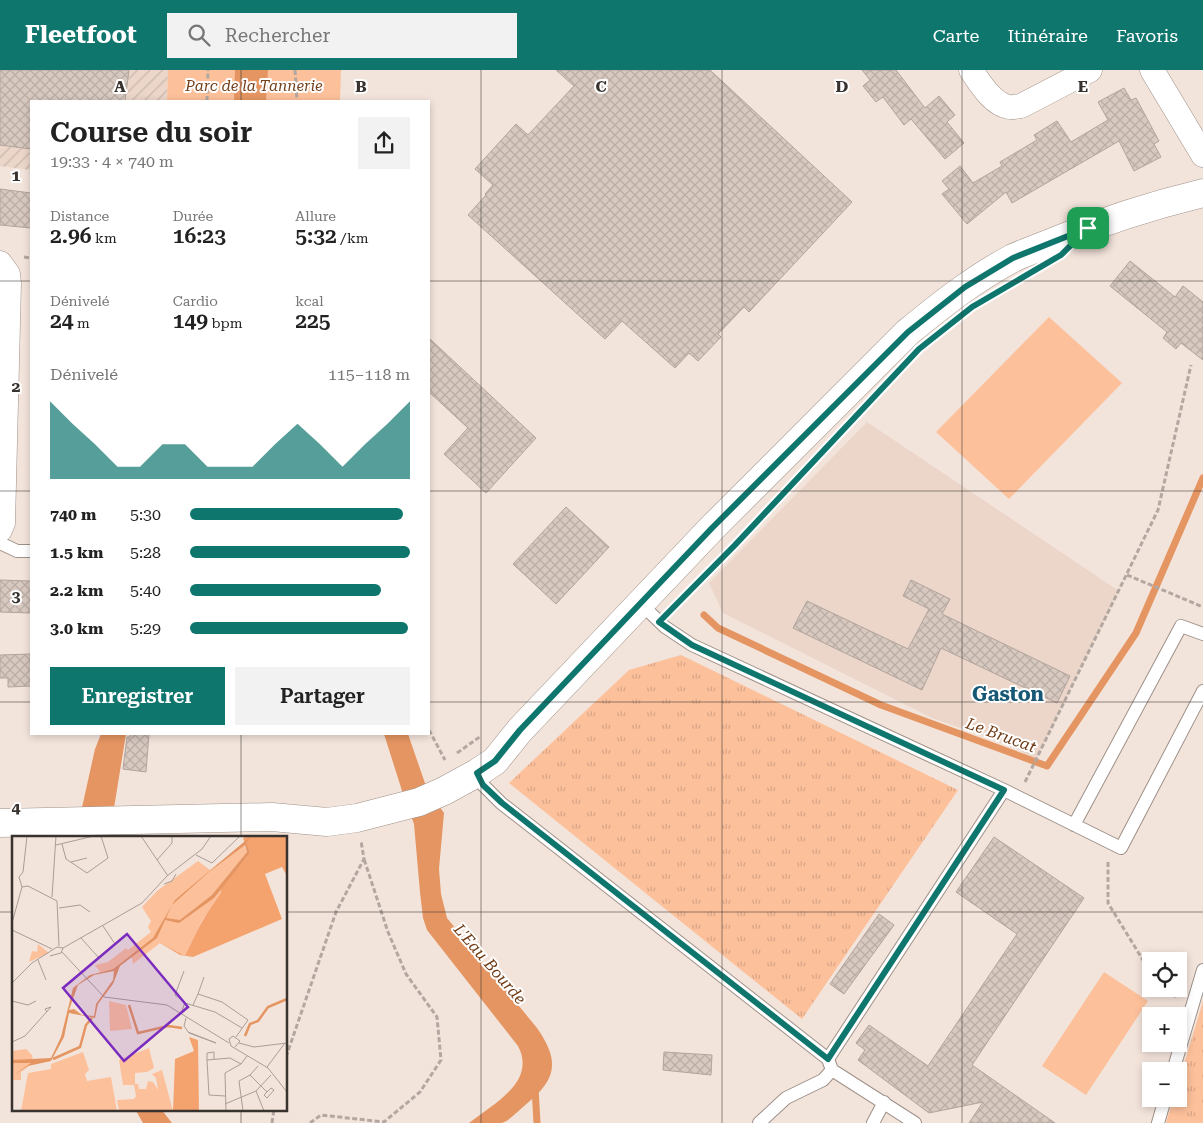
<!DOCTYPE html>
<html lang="fr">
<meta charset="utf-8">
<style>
body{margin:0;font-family:"Roboto Serif",serif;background:#f2f2f2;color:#222;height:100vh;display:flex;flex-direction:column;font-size:19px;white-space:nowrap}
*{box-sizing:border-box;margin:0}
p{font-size:16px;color:#767676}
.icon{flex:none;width:28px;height:28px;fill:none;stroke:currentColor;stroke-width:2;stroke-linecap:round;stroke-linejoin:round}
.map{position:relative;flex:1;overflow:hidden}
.details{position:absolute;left:30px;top:30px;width:400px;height:635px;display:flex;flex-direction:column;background:#fff;border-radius:0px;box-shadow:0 2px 8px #0003}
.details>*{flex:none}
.tools{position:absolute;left:1142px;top:882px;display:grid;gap:10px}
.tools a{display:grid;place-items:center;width:45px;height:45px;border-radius:0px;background:#fff;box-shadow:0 2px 8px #0003;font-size:25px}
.pin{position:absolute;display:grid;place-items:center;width:42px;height:42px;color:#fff;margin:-21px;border-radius:10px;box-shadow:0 2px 8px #0006}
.round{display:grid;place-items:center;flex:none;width:52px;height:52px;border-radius:0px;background:#f2f2f2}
.summary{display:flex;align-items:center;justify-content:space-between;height:85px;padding:0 20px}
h1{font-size:28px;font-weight:600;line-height:38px}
.stats{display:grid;grid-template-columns:repeat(3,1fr);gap:8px;height:85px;padding:5px 20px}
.stats div{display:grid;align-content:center}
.stats b{font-size:21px;font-weight:600}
.stats small{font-size:14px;font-weight:400}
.stats p{font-size:14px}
.chart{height:140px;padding:10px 20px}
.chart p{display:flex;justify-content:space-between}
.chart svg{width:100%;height:90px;margin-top:5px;fill:#0f766e;opacity:.7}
.button{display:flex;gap:10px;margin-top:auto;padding:10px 20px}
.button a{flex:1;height:58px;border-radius:0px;background:#0f766e;color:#fff;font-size:20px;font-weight:600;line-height:58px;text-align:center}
.button a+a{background:#f2f2f2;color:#222}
ul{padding:0 20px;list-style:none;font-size:16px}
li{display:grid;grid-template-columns:80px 60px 1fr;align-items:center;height:38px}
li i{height:12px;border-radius:6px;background:#0f766e}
header{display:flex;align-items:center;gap:30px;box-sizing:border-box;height:70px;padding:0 25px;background:#0f766e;color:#fff}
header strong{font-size:24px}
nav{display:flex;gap:28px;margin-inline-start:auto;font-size:18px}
.search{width:350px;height:45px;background:#f2f2f2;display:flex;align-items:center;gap:12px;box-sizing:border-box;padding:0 18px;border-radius:0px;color:#767676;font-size:19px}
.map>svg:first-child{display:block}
.built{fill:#ebd6c9}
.industrial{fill:url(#industrial-furrows)}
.grass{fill:url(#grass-tufts)}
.park{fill:#fcc09b}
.water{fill:#e49561}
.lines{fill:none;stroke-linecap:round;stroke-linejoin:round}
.stream{stroke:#e49561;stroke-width:7}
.building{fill:url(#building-cross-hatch);stroke:#b2a49c}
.lane-casing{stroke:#9e9088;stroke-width:14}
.street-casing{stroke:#9e9088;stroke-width:25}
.secondary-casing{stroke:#9e9088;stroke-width:29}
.path{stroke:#b3a7a1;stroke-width:3;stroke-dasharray:5 2.5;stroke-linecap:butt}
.lane{stroke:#fff;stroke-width:12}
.street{stroke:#fff;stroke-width:24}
.secondary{stroke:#fff;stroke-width:28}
.route-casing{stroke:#fff;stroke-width:10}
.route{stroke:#0f766e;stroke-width:6}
.grid{fill:none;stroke:#393330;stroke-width:1;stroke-opacity:0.55}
.labels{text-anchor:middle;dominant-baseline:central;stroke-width:4;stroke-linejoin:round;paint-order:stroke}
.park-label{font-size:15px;font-style:italic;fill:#733f1a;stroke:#fff}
.water-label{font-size:16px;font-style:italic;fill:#703c16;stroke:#fff}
.district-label{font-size:20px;font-weight:bold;fill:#155775;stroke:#fff}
.inset-river{fill:none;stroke:#e49561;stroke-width:2.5}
.inset-road{fill:none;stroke:#a99d97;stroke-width:1}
.view{fill:#7b2cbf;fill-opacity:0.15;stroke:#7b2cbf;stroke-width:2.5}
.inset-edge{fill:none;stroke:#393330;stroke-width:2.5}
.grid-label{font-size:16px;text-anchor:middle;font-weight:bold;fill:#393330;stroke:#fff;stroke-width:4;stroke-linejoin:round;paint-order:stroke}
</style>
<header>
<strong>Fleetfoot</strong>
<div class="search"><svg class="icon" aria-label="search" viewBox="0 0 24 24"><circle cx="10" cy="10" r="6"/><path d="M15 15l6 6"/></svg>Rechercher</div>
<nav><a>Carte</a><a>Itinéraire</a><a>Favoris</a></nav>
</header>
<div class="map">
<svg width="1203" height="1053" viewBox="0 0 1203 1053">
<defs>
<pattern id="industrial-furrows" width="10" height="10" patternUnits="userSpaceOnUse" patternTransform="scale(1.25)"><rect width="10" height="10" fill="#ebd6c9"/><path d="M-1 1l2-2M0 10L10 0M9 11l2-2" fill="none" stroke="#cab8ad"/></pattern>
<pattern id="grass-tufts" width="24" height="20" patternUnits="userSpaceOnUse" patternTransform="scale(1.25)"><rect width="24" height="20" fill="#fcc09b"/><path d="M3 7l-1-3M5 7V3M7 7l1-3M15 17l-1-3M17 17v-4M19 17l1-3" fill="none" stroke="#d9a586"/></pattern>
<pattern id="building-cross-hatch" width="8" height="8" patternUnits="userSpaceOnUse" patternTransform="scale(1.25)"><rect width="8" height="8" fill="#d8c9c0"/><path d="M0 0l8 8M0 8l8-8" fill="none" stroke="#baada5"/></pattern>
</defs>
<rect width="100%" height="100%" fill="#f3e4db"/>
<path class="built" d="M867,352L1119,521L1039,684L1034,690L1012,676L932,648L723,543L709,513Z"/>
<path class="industrial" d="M0,0H168L167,31H31V100L0,96Z"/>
<path class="grass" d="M681,585L958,720L802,949L509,713L629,600Z
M1203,931V1053H1166L1173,1029H1179V1011Z"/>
<path class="park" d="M168,0H341L340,31H167Z
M1049,247L1122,313L1009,429L936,362Z
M1104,902L1148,931L1086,1025L1042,996Z"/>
<path class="water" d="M235,0H268L266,31H234Z
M101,664H126L113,744V767H82L81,742L95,679Z
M384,664H408L427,719L444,743L439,799L441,824L447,848L537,958C562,994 555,1011 523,1037C517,1042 508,1052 501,1053C491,1053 479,1053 469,1053C493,1034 537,1012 518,976L427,860L423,848L420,822L414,754L404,727Z
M135,1039H161L172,1053H143Z"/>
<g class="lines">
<path class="stream" d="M704,545L718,558L881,635L1047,696L1136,563L1203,408
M535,1018L537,1053"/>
</g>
<path class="building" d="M0,0H129L125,31H31V79L0,75Z
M556,0H710L852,132L749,242L744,237L718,264L721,267L698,291L689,283L675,298L622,251L605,269L468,145L486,125L485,124L493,115L475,99L516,54L528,65L574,16Z
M862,0H896L925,38L939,26L955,45L947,52L964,73L945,89L911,49L904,55L883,27L876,32L863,16L870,10Z
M1124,18L1131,30L1136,28L1159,71L1154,74L1161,87L1134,101L1119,71L1012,133L1006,122L967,154L942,124L949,119L942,111L960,96L973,113L1002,96L1000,92L1037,70L1034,65L1057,51L1071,72L1108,50L1098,32Z
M0,119L31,123V158L0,155Z
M1130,191L1175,227L1183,216L1203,232V290L1181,273L1176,279L1163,268L1167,262L1110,216Z
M429,268L536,368L486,423L444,384L468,358L429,322Z
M566,437L609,477L556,534L513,494Z
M0,510L31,511V543L0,542Z
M911,510L950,529L942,544L1070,606L1057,633L941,578L922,620L793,558L807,531L908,579L929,539L903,526Z
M30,584L31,616L8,617V608H0V585Z
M130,664H149L146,702L123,699L127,667H130Z
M994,767L1084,828L972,995L1055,1053H969L983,1032L929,1043L858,990L865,980L856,973L869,955L928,996L1017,864L956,822Z
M879,844L894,855L844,924L830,914Z
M664,982L712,985L711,1005L663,1000Z"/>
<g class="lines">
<defs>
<path id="lane" d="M0,473L17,481H31
M641,534L665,557L692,575L1004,720L1121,778L1203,621
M477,703L483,715L501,733L828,989
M1074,755L1181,556L1203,564
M1173,1001L1203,900
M759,1053L786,1028L823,1010L832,1000
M873,1053L884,1032
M915,1053L832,1000L828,989L1004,720
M1158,1053L1165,1029"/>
<path id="street" d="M971,0C980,13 992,34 1009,37C1012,38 1018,36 1021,36L1090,0
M1152,0L1203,85
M0,193L8,204L9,213L3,453L0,460"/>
<path id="secondary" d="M0,753L272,747L327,752L357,748L419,732L444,721L477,703L495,691L520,660L712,458L908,262C941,235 975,208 1013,188C1026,182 1041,177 1055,171C1103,151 1153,135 1203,123"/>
</defs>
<use href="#lane" class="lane-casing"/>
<use href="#street" class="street-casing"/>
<use href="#secondary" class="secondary-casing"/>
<path class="path" d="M295,0L297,31
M207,31L208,0
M24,187L31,188
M1127,505L1203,537
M704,506L750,459
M429,660L445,690
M457,683L481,666
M1025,712L1158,440L1191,295
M1108,792V833L1146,895L1151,901
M1168,919L1176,927
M286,987L336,842L364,789L361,771
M272,1053L274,1039
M310,1053L321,1045L384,1052L420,1022L441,990L437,947L406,904L388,862L364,789"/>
<use href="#lane" class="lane"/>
<use href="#street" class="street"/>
<use href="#secondary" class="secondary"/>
</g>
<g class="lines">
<defs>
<path id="route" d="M1088,158L1061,185L972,237L919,279L735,475L659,552L692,575L1004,720L828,989L502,733L483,715L477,703L495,691L520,660L712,458L908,262L965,217L1013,188Z"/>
</defs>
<use href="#route" class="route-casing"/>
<use href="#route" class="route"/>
</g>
<path class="grid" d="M241,0V31M481,0V1053M722,0V1053M962,0V1053M0,211H31M429,211H1203M0,421H31M429,421H1203M0,632H31M429,632H1203M241,664V767M0,842H14M286,842H1203M241,1039V1053"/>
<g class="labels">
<g class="park-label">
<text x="254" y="16">Parc de la Tannerie</text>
</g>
<g class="water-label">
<text transform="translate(1001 665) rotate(20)">Le Brucat</text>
<text transform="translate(490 894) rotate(49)">L'Eau Bourde</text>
</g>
<g class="district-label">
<text x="1008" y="624">Gaston</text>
</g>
</g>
<g transform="translate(12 766)">
<rect width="275" height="275" fill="#f3e4db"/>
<path d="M97,165L114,169L120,193L98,195ZM137,212L142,232L135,236L123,237V248H126L127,253H134L136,245L141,246L146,254L144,242L140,238L150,234L161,275H107L105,264L122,263L124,260L122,249H111L107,224ZM71,216L77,234L73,238L75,245L99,241L105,275H9L16,237L39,233V228Z" fill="#fcc09b"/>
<path d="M233,0H275V40L270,31L253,38L270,83L181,121L168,119L148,107L183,98L210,51L238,17L231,3ZM177,201L186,204L187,275H161L163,223L182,215Z" fill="#f4a36f"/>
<path d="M232,8L235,16L209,49V57L191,83L173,120L148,107L121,128L119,119L101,133L88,136L83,129L96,126L114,112L116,114L139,96L136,91L139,85L130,71L145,55L186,25L198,34ZM14,213L20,219L21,227L9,236V244H0V215Z" fill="#fcc09b"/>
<path d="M26,108L37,117L17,126L20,115L25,116Z" fill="#fcc09b"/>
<path d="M239,0L234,7L238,17L202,62L167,87L153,84L145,102L108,130L101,148L86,168L83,182L57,177L52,201L39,225L16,230L0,240L19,227H0V224L39,222L49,201L61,152L78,139L101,133L141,102L163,64ZM233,9L235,16L200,59L168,84L154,82L160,69L198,35ZM102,135L101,144L84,168L82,180L70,179L62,173L57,174L66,149L82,139Z" fill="#e49561" fill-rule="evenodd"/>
<path class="inset-river" d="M117,169L126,197L156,190L170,192M233,200L238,188L246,185L256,171L275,163M41,223L68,211L74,189L80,182"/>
<path class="inset-road" d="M15,0L11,36L7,41L10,51L16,50L45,65L47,110M129,0L156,40M50,8L54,23L75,37L96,22L89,0M44,9L82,0M184,19L200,27L228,0M145,24L160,7V0M59,26L75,22M152,48L160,45L164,38M40,61L44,0M47,72L68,69L78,76M0,87L10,51M0,94L40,113M69,102L87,122L103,108L91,90M51,112L130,67L155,40L190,13L199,0M50,116L92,161L155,169L217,207M38,120L49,117L51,112M26,124L34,144M0,147L20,127L45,111L51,112M186,158L192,141M0,165L16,169L24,165M173,167L203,176L230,192M181,169L186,158L210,166L236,184L224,201M169,178L173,166L163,159L172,135M174,182L172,190L177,197L204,207L176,196M0,206L13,200L39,171L33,173L35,176M227,207L242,211L275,207M223,211L228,205L221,200L217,203L219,210L256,232L275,256M195,224V217L202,216V223M255,231L273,207M238,239L255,256L259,252L262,254L255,262L252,259L255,256M244,255L252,275M213,260L197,259L195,224L218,222L229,228M213,268L244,255L259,239M214,275L213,237L229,228L235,220M231,275L227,245L238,239L246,230"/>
<path class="view" d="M115,98L176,171L112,225L51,152Z"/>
<rect width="275" height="275" class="inset-edge"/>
</g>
<g class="grid-label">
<text x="120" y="22">A</text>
<text x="361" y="22">B</text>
<text x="601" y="22">C</text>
<text x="842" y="22">D</text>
<text x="1083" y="22">E</text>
<text x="16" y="111">1</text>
<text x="16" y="322">2</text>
<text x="16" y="532">3</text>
<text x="16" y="743">4</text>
</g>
</svg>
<div class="tools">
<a><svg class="icon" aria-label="locate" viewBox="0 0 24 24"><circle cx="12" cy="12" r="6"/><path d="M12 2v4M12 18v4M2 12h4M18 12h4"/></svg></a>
<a>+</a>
<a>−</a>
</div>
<div class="pin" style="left:1088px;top:158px;background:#1e9e55"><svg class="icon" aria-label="arrive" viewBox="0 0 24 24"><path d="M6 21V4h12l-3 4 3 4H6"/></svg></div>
<section class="details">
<div class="summary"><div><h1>Course du soir</h1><p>19:33 · 4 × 740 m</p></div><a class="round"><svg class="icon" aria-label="share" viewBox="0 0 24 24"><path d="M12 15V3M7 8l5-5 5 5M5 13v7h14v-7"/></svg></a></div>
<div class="stats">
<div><p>Distance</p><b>2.96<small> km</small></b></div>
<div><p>Durée</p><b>16:23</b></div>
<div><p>Allure</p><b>5:32<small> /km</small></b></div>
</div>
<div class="stats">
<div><p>Dénivelé</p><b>24<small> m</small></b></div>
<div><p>Cardio</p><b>149<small> bpm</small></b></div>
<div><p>kcal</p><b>225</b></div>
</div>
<div class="chart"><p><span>Dénivelé</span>115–118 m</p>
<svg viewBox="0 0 160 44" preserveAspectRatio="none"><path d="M0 44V6L10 17L20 27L30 38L40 38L50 27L60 27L70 38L80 38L90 38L100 27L110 17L120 27L130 38L140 27L150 17L160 6V44z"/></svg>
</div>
<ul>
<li><b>740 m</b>5:30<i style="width:97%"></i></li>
<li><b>1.5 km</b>5:28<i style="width:100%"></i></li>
<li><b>2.2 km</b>5:40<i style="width:87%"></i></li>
<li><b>3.0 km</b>5:29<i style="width:99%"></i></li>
</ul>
<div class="button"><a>Enregistrer</a><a>Partager</a></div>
</section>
</div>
